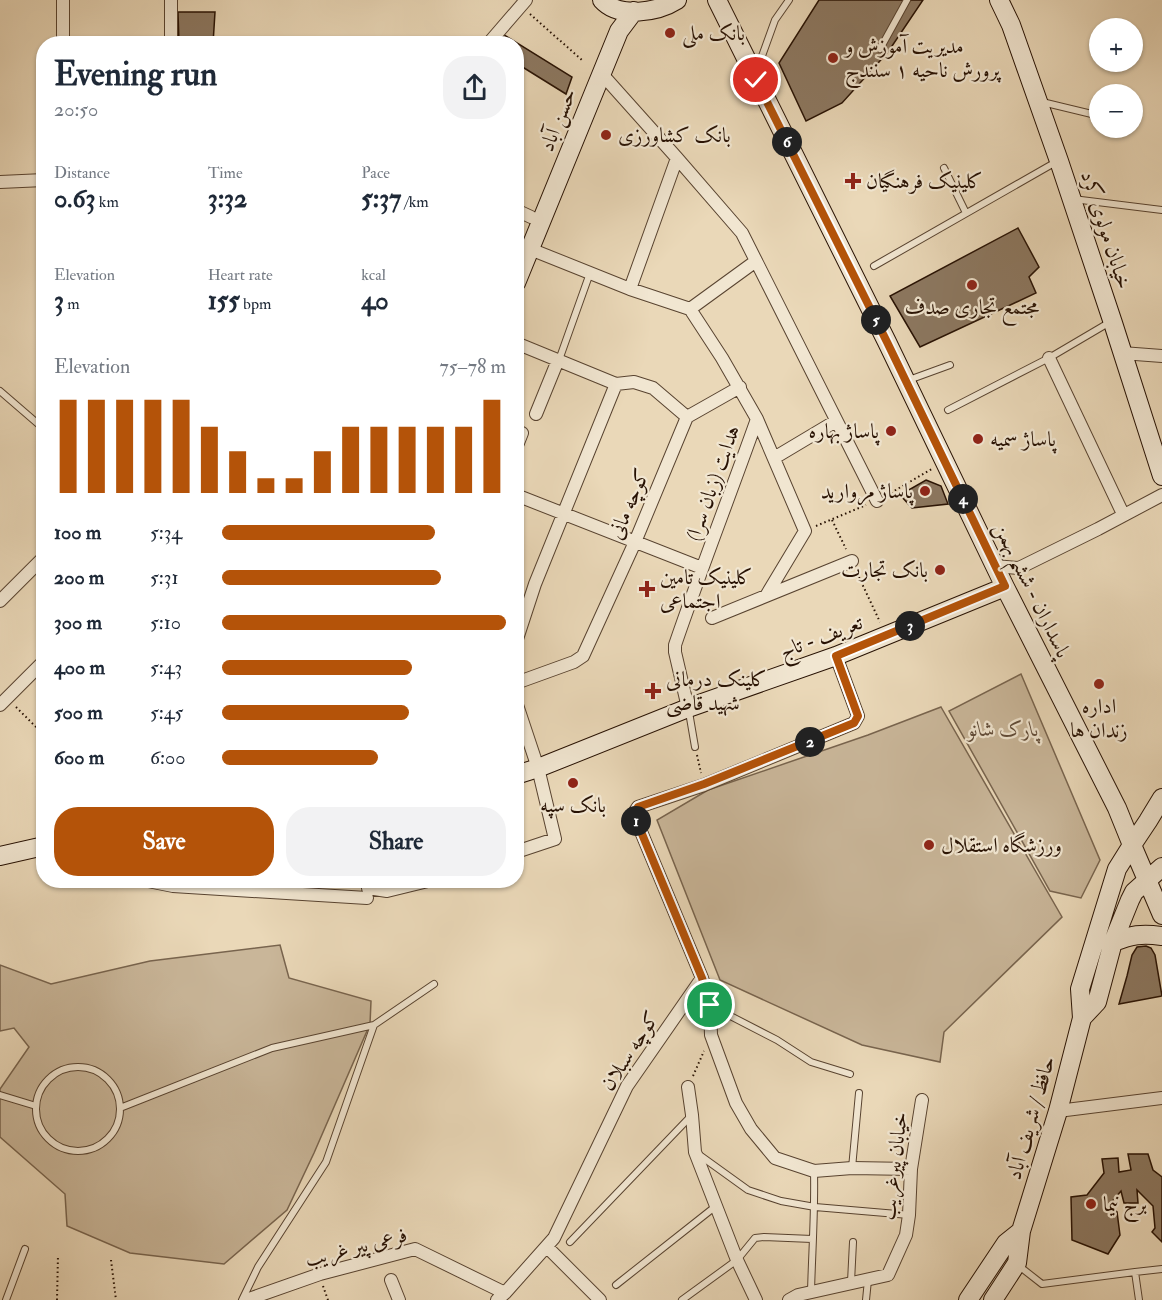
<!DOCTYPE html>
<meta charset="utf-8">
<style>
body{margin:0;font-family:"IM FELL Double Pica",Amiri,serif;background:#f2f2f3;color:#1f2937;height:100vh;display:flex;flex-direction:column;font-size:22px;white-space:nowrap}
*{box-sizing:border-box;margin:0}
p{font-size:20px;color:#747a83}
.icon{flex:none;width:33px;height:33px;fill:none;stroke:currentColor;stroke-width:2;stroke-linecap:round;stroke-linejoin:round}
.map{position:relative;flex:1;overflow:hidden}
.panel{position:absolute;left:36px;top:36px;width:488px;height:852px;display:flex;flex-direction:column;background:#fff;border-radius:24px;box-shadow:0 2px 4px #0004}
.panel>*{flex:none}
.controls{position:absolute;left:1089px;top:18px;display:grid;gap:12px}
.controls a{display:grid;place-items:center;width:54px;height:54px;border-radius:50%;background:#fff;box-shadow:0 2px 4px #0004;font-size:30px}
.pin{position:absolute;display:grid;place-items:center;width:51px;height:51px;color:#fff;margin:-26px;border:3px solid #fff;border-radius:50%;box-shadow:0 2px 6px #0007}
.km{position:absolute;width:30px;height:30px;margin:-15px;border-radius:50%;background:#222;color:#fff;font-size:16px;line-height:30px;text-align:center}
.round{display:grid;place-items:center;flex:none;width:63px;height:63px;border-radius:24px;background:#f2f2f3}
.headline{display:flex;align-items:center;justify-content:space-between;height:102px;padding:0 18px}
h1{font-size:33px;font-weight:700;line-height:45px}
.figures{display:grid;grid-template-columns:repeat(3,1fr);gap:9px;height:102px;padding:6px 18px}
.figures div{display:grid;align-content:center}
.figures b{font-size:26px;font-weight:700}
.figures small{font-size:16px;font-weight:400}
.figures p{font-size:16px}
.chart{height:168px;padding:12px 18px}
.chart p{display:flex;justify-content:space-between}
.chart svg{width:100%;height:108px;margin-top:6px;stroke:#b45309;stroke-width:6}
.primary-button{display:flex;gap:12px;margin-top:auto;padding:12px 18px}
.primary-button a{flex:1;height:69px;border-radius:24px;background:#b45309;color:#fff;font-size:24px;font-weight:700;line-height:69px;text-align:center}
.primary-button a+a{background:#f2f2f3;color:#1f2937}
ul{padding:0 18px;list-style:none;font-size:20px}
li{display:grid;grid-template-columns:96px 72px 1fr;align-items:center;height:45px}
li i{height:15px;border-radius:8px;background:#b45309}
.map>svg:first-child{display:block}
.green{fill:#c9b699;stroke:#78644e;stroke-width:1.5}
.building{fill:#8c7861;stroke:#271103;stroke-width:1.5}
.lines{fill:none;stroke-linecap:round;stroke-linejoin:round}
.lane-casing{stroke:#584330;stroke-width:8}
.street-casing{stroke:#584330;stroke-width:14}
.secondary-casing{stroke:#271103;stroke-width:20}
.path{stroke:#271103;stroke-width:2;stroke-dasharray:1.5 3;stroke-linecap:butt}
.lane{stroke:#f1e6d1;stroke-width:6}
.street{stroke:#f1e6d1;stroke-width:12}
.secondary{stroke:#f1e6d1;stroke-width:18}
.route-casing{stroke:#fff;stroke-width:12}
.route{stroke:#b45309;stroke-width:8}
.poi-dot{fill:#8f2418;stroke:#f1e6d1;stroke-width:2}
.labels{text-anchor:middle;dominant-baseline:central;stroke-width:4.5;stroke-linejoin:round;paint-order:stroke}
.poi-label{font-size:21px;fill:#271103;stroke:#f1e6d1;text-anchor:start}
.street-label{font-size:21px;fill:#271103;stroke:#f1e6d1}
.park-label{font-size:21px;font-style:italic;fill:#604b38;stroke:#f1e6d1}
</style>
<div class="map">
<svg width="1162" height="1300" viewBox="0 0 1162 1300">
<rect width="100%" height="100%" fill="#ead8b8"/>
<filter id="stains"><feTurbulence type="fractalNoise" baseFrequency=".00333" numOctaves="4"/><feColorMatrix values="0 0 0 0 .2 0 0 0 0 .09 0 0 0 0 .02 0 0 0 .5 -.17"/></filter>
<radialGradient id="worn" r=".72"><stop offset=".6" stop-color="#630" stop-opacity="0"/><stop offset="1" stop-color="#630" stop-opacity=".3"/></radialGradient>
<path class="green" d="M1021,674L1100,860L1081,898L1050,891L949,711Z
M941,707L1062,917L944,1032L940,1062L862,1045L720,980L657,820L708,790L868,735Z
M280,945L289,978L371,1001L370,1024L314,1153L287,1210L224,1264L130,1253L67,1226L65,1194L0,1137V1089L29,1047L14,1028L0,1031V965L51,984L150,961Z"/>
<path class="building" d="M819,0H923L888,52L842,103L806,121L779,63Z
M178,12H215L213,44H179Z
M501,33L572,77L566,94L516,63V44H492Z
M1018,228L1039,267L1029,277L1036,293L920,347L890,296Z
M926,480L941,486L948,504L912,508L900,495Z
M1146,946L1151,948L1155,955L1162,996L1119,1004L1127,976L1132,955L1137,947Z
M1128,1154H1148L1153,1170L1162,1177V1242L1152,1232L1155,1228L1153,1206L1137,1190L1138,1203H1124L1121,1191L1109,1205L1117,1212L1120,1235L1108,1254L1072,1240L1071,1197L1087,1195L1104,1173L1102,1159L1118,1158L1119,1172L1131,1170Z"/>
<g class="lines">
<defs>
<path id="lane" d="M880,49L907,0
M758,73L762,56L775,20L789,0
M1042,102L1100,116
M944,168L966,213
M1073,199L1162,210
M874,266L1056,162
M559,360L590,273
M906,381L950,365
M0,391L44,429
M948,410L1049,358L1105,325L1110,324
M689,712L695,747
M711,1006L777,1040L811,1062L850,1074
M36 1109a42 42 0 1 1 84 0a42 42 0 1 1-84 0Z
M0,1095L36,1106
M120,1108L272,1048L374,1025L434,984
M698,1154L748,1190L781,1201L815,1207L909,1215
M852,1168L859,1093
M570,1242L690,1117
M1019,1266L1042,1284L1135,1272L1139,1300
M1135,1272L1162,1269
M851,1282L853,1242
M616,1285L716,1206
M811,1292C812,1252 815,1212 814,1171
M6,1300L25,1249
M242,1300L258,1267L326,1162L374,1025
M682,1300L737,1260L755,1238L764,1237L812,1239
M866,1300L868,1280"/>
<path id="street" d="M63,0V44
M171,44V0
M488,44L526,0
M601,73L677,158L742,233L877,501
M0,182L44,180
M516,210L531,217
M519,246L530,249L630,289L690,309L722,358L757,419C730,495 701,569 675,645V652L688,708
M630,289L677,158
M690,309L756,261
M516,343L616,384L634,382L653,388L687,417
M1122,353L1162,356
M1049,358L1123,514
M536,414L558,360
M757,419L805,531L766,596
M516,448L522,433
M774,458L836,421
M516,495L702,568
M995,566L1019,568L1098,529L1162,495
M0,601L44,557
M712,618L852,561
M516,642L535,584L616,384
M516,683L574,662L583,656L635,542L687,417L740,387
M516,702L538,768L555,839L516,852
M0,705L44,661
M143,880L173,886L367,898
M367,880L368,888L387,891L432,880
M702,978L710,1005L711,1035L736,1103L751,1129L775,1158L814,1171L852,1168L911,1169
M688,1087L692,1115L695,1152L737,1260L756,1300
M1058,1111L1162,1098
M547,1247L600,1300
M391,1280L399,1300
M246,1300L320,1274L415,1249L505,1293
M497,1300L505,1293L554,1238L627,1086L702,978L637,822L634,813L638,807L704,785L854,723L858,716L836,656
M789,1300L798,1295L888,1275L906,1235L909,1215L911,1169L922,1100"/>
<path id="secondary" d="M602,0C619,19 658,12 677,0
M717,0L887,342L1005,587L1117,808L1132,845L1117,869L1080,989L1082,1018L1058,1111L1021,1231L1017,1263L993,1300
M999,0L1011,25L1059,161L1113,323L1162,476
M516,283L619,31L634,11
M516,775L538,768L688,708L836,656L1005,587
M1162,798L1148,821L1132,845L1162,915
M0,856L44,846
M1113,942C1132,935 1141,933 1162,936
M1082,1018L1097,1002L1113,942L1130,900L1134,892L1162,867
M968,1300L1006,1243L1021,1231"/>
</defs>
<use href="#lane" class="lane-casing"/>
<use href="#street" class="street-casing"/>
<use href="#secondary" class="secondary-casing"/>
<path class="path" d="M530,14L583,61
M887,495L932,469
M832,520L846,549
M816,526L866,505
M857,573L880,622
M16,707L44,735
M697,755L701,773
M693,1076L704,1051
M111,1260L116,1300
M323,1286L328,1300
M57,1300L58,1255"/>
<use href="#lane" class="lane"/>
<use href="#street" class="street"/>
<use href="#secondary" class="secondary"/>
</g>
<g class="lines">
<defs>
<path id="route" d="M710,1005L702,978L637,822L634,813L638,807L704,784L854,723L858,716L836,656L1005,586L887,342L756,80"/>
</defs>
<use href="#route" class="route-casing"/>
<use href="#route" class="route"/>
</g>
<g class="poi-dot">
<circle cx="670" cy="33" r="6"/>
<circle cx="833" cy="58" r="6"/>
<circle cx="606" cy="135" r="6"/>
<path d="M850 172h6v6h6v6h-6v6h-6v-6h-6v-6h6z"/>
<circle cx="972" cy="285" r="6"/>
<circle cx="891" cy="431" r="6"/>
<circle cx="978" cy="439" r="6"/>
<circle cx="925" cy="491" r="6"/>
<circle cx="940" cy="570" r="6"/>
<path d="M644 580h6v6h6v6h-6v6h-6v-6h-6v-6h6z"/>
<circle cx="1099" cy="684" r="6"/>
<path d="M650 682h6v6h6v6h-6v6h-6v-6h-6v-6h6z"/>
<circle cx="573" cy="783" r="6"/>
<circle cx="929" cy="845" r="6"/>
<circle cx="1091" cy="1204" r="6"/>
</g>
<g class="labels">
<g class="poi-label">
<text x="682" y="33">بانک ملی</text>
<text x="845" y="46">مدیریت آموزش و<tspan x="845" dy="24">پرورش ناحیه ۱ سنندج</tspan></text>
<text x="618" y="135">بانک کشاورزی</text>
<text x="866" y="181">کلینیک فرهنگیان</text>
<text x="972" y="307" text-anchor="middle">مجتمع تجاری صدف</text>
<text x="879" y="431" text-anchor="end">پاساژ بهاره</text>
<text x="990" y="439">پاساژ سمیه</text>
<text x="913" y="491" text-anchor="end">پاساژ مروارید</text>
<text x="928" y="570" text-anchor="end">بانک تجارت</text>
<text x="660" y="577">کلینیک تامین<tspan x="660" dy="24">اجتماعی</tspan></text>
<text x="666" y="679">کلینک درمانی<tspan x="666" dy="24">شهید قاضی</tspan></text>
<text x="1099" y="706" text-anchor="middle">اداره<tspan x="1099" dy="24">زندان ها</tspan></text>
<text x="573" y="805" text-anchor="middle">بانک سپه</text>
<text x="941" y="845">ورزشگاه استقلال</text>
<text x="1103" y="1204">برج نیما</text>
</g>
<g class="street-label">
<text transform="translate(558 120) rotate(-68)">حسن آباد</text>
<text transform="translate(1106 230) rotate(72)">خیابان مولوی کرد</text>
<text transform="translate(713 483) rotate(-70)">هدایت (زبان سرا)</text>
<text transform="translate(629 504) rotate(-67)">کوچه مانی</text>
<text transform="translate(1032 590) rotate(64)">پاسداران - ششم بهمن</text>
<text transform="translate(821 637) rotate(-21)">تعریف - تاج</text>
<text transform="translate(630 1051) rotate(-57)">کوچه سبلان</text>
<text transform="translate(1031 1118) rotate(-74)">حافظ / شریف آباد</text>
<text transform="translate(894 1166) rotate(-83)">خیابان پیرغریب</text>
<text transform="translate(356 1247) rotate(-14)">فرعی پیر غریب</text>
</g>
<g class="park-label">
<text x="1003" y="729">پارک شانو</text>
</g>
</g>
<rect width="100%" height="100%" filter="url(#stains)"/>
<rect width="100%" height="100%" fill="url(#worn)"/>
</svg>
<div class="controls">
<a>+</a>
<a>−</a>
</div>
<div class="pin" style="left:710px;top:1005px;background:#1e9e55"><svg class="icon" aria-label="arrive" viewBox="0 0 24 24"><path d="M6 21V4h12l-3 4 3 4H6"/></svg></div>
<div class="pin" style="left:756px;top:80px;background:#d93025"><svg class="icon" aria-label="check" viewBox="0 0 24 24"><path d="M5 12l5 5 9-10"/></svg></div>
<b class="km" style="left:636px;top:821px">1</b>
<b class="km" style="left:810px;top:742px">2</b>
<b class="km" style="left:910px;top:626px">3</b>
<b class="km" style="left:963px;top:499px">4</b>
<b class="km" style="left:876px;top:320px">5</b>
<b class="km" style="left:787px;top:142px">6</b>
<section class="panel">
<div class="headline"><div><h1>Evening run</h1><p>20:50</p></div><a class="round"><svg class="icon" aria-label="share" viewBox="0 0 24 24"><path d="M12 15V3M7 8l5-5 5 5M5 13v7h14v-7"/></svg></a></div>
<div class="figures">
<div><p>Distance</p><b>0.63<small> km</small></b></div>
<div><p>Time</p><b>3:32</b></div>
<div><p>Pace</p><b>5:37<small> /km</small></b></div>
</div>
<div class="figures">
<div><p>Elevation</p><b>3<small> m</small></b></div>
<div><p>Heart rate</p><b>155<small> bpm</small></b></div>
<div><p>kcal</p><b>40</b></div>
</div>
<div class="chart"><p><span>Elevation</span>75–78 m</p>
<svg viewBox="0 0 160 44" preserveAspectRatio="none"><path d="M5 44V6M15 44V6M25 44V6M35 44V6M45 44V6M55 44V17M65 44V27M75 44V38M85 44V38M95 44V27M105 44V17M115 44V17M125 44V17M135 44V17M145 44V17M155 44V6"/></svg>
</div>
<ul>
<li><b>100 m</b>5:34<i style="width:75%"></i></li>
<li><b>200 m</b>5:31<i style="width:77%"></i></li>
<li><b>300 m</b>5:10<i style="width:100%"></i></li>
<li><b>400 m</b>5:43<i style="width:67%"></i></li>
<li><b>500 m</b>5:45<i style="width:66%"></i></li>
<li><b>600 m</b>6:00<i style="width:55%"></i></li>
</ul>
<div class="primary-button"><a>Save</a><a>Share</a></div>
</section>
</div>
